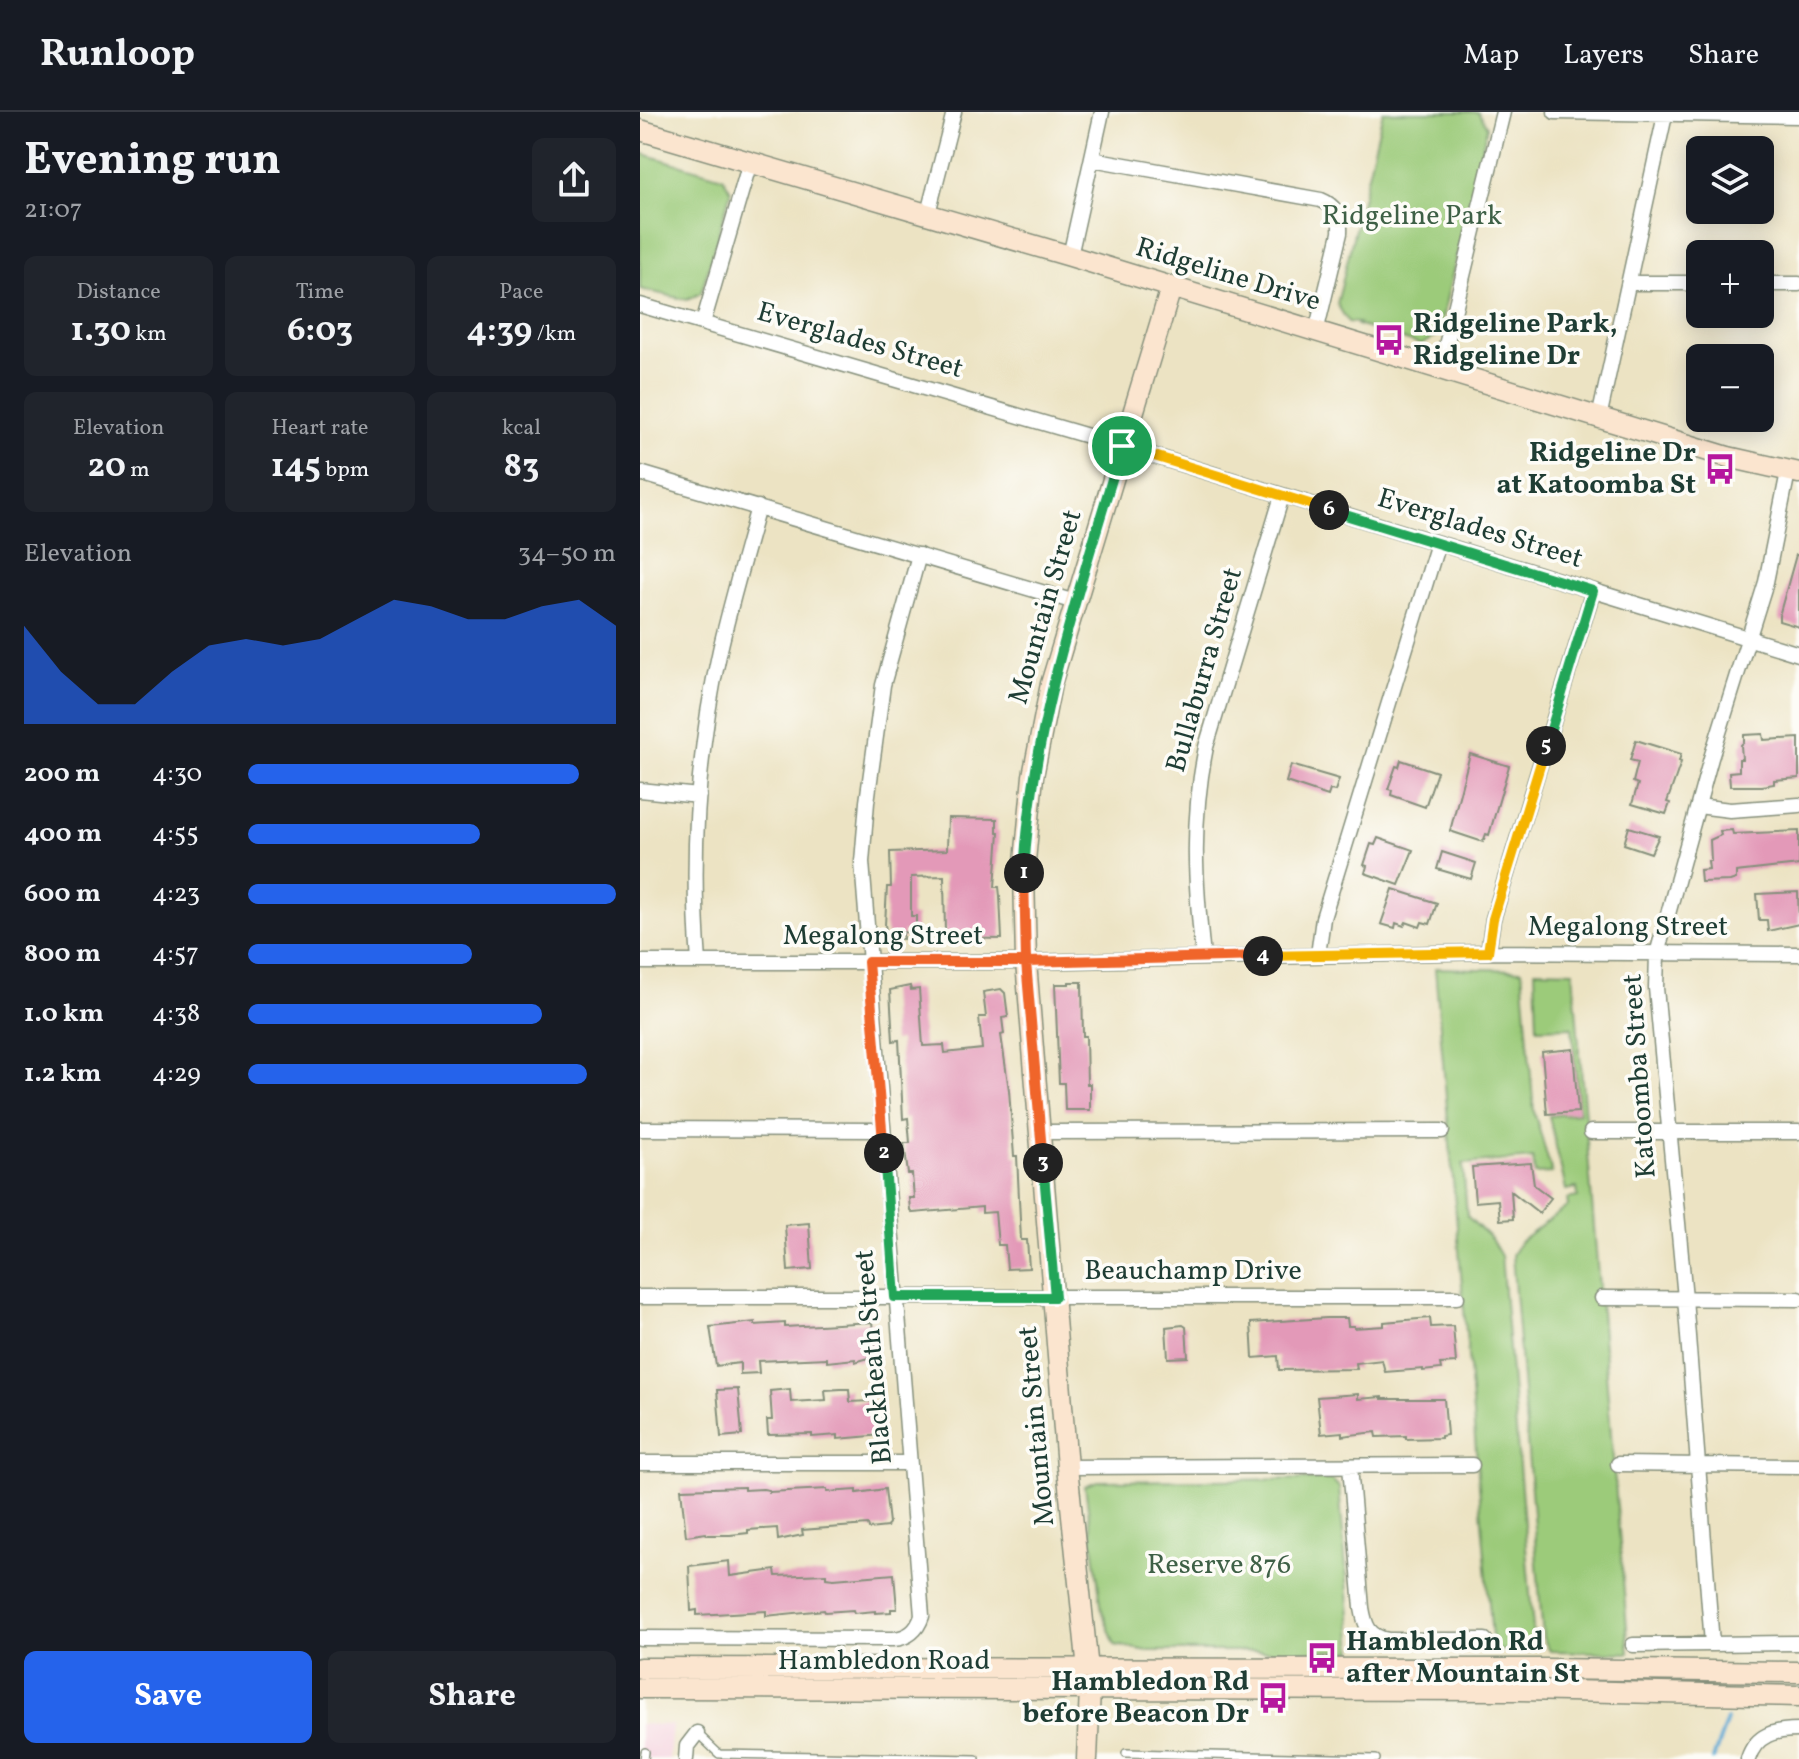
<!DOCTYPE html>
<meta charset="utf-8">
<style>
body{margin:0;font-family:Vollkorn,serif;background:#20242c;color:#f1f3f6;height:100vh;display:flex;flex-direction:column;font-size:30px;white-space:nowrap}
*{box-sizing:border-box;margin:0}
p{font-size:26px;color:#9ea1a6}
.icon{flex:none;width:44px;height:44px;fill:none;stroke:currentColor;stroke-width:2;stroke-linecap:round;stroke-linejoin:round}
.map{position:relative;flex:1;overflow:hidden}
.details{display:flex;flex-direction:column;background:#171b24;width:640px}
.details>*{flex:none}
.tools{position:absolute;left:1046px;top:24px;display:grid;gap:16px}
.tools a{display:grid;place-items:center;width:88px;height:88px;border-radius:12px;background:#171b24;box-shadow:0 4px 20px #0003;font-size:40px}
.pin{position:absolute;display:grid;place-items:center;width:68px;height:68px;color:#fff;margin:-34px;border:4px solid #fff;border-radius:50%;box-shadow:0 2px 8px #0007}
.km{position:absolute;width:40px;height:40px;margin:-20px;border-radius:50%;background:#222;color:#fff;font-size:22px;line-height:40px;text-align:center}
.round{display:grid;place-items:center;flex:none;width:84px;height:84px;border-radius:12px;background:#20242c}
.overview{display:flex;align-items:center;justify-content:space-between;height:136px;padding:0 24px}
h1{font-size:44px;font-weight:700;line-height:60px}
.metrics{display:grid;grid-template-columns:repeat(3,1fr);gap:12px;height:136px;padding:8px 24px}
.metrics div{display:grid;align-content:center;border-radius:12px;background:#20242c;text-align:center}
.metrics b{font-size:34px;font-weight:700}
.metrics small{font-size:22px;font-weight:400}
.metrics p{font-size:22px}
.chart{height:224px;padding:16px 24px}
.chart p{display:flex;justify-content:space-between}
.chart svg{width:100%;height:144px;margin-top:8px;fill:#2563eb;opacity:.7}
.primary-button{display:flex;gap:16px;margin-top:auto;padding:16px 24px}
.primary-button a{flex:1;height:92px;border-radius:12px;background:#2563eb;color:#fff;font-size:32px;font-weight:700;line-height:92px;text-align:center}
.primary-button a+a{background:#20242c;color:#f1f3f6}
ul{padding:0 24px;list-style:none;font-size:26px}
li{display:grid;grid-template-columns:128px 96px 1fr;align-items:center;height:60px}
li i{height:20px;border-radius:10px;background:#2563eb}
header{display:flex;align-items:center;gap:48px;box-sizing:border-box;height:112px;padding:0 40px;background:#171b24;border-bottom:2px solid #363941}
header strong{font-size:38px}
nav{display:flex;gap:44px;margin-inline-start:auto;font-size:28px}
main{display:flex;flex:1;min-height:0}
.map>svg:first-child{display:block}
.built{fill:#f4cfdd}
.green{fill:#9ccb7a;stroke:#5e8457;stroke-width:2}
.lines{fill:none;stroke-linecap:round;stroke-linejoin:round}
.stream{stroke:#56a5d0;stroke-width:4}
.building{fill:#e399b8}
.lane-casing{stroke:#86907c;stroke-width:10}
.street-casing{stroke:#86907c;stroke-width:17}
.secondary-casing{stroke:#86907c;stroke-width:23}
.lane{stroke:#fff;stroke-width:7}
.street{stroke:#fff;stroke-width:14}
.secondary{stroke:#fbe5cf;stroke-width:20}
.split-1-casing{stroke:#fff;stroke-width:16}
.split-2-casing{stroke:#fff;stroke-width:16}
.split-3-casing{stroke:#fff;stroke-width:16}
.split-4-casing{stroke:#fff;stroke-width:16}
.split-5-casing{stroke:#fff;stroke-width:16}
.split-6-casing{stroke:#fff;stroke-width:16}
.split-7-casing{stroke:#fff;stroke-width:16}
.split-1{stroke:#22a559;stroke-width:10}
.split-2{stroke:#f0652b;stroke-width:10}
.split-3{stroke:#22a559;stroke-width:10}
.split-4{stroke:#f0652b;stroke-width:10}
.split-5{stroke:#f5b400;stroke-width:10}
.split-6{stroke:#22a559;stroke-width:10}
.split-7{stroke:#f5b400;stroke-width:10}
.labels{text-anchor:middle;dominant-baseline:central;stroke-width:7;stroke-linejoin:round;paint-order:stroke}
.park-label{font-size:28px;fill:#3e6046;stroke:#fdfcf7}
.street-label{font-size:28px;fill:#1f3d34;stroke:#fdfcf7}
.poi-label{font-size:28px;font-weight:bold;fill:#1f3d34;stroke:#fdfcf7;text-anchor:start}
</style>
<header>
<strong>Runloop</strong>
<nav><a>Map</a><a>Layers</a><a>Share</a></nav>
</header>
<main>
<section class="details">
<div class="overview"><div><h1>Evening run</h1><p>21:07</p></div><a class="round"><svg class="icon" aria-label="share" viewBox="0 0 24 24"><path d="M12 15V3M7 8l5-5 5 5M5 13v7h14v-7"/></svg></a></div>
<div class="metrics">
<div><p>Distance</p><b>1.30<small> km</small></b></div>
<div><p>Time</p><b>6:03</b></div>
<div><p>Pace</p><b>4:39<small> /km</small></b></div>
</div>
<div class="metrics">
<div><p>Elevation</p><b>20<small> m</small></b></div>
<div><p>Heart rate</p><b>145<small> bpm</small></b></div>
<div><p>kcal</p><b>83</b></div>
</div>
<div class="chart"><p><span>Elevation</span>34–50 m</p>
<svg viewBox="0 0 160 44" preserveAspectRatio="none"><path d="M0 44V14L10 28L20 38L30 38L40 28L50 20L60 18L70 20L80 18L90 12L100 6L110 8L120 12L130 12L140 8L150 6L160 14V44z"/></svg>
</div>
<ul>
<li><b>200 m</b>4:30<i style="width:90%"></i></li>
<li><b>400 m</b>4:55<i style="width:63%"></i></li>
<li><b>600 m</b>4:23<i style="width:100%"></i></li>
<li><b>800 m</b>4:57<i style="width:61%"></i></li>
<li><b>1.0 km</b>4:38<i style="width:80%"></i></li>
<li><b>1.2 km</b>4:29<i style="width:92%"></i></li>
</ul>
<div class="primary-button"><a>Save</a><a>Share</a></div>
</section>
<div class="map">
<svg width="1159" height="1647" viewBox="0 0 1159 1647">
<rect width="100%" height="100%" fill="#fdfcf7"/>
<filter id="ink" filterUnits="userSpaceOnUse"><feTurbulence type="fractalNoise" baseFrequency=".0125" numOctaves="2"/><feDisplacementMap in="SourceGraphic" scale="16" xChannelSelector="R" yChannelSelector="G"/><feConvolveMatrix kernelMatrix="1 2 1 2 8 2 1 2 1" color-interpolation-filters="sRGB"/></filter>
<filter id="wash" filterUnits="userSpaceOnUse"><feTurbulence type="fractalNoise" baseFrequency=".006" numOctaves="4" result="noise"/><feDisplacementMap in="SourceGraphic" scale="32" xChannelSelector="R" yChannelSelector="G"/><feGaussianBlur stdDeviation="1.8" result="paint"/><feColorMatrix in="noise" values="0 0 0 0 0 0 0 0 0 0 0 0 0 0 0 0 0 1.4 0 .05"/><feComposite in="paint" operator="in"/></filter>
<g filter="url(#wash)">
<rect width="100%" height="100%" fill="#ece3c3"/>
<path class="built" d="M0,1612L32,1613L29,1647H0Z"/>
<path class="green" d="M743,0H838L847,15L798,223L781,233L749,223L748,219L740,217L739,220L717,213L719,211L708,210L697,192Z
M0,41L83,65L91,79L61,181L47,188L0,177Z
M795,856L882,858L894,1000L912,1061L895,1062L893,1046L823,1052L827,1104L851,1127L861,1144L894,1528L891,1539L853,1538Z
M895,858L933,859L989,1541L910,1539L903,1526L872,1143L880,1130L928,1094L927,1087L938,1085L937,1076L926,1078L909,1004L939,1001L932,915L897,916Z
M691,1367L699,1375L713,1539H508L475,1533L462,1499L445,1374L457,1369Z"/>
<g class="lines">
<path class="stream" d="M1073,1647L1087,1608"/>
</g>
<g id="blocks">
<path class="building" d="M1156,443H1159V515L1139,509V504Z
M1123,622L1124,628L1159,626V666L1134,668V672L1122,674H1090L1089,660L1099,659V647H1102L1101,633L1104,630V623Z
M996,628L1041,642L1039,649L1041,650L1027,690L1030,691L1026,702L992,692L998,672L993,670L998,650L990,648Z
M830,642L869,654L849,723L846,722L843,730L810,719Z
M761,648L797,660L785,695L751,683L752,678L748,677L756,654L759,655Z
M651,653L699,667L695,679L690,678L688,684L646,670Z
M308,706L357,707V720H359L355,775H359L360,784L362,827L316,826V822H305L304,764L271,765V804H276V821L263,820V827L251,826V823H247L245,813L247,775H251L250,740L307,738Z
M989,715L1019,724L1011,741L984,732Z
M1092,718L1093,722L1159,719V753L1096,760V767L1090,769L1061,770L1060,758L1069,757L1068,749H1071L1070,728L1081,723L1080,719Z
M738,726L773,738L759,773L725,761L727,754L724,753L731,732L735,733Z
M802,740L836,751L831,767L797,757Z
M753,777L797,791L790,812L782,810L780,815L766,810L764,814L756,811L755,816L741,812Z
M1158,780L1159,812L1128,819L1127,808H1119L1117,782Z
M429,870H442L443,924H446L447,972H450V998H425L424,971H419L415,872H429Z
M270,874L271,878L279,877L283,934L304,933L305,941L342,937L339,905H346L343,880L361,877L365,881L368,905L362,906L364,922L361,923L369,978L374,1044H377L381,1128H387L389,1156L367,1157L365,1133H358L355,1100L342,1101V1095L273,1101L270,1098L269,1086H274L272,1062H268L264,1031H270L268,1006L263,1007L259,928L253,929L250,878Z
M933,937L938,1000L907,1002L902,940Z
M891,1051L894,1073L911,1086L899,1101L871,1079L873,1107L860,1108L858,1088L835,1090L832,1055Z
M169,1111L172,1157L148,1159L145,1113Z
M687,1206H707L708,1214H714V1216L744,1214V1210L790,1206L791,1215L813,1214L816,1251L800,1252L801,1257L783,1259V1257L745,1260L742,1248L716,1251L717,1257L639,1258L638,1244L613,1246L611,1211Z
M115,1210V1213L145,1211V1215L232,1210L236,1244L215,1250V1247L187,1250V1246L118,1249L119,1261L100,1262V1251L76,1254L70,1215Z
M543,1213L546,1215L548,1245L528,1246L526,1215Z
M98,1277L102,1323L81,1325L77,1278Z
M150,1277L151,1290L186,1288L185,1278L201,1277H209L210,1290L232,1289V1293L240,1292L242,1323L198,1327V1323L172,1325V1322L128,1323L127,1308H132L130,1279Z
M718,1282V1287L742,1285V1287H804L807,1323L801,1324V1326L766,1327V1324L737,1325L736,1320L702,1324V1320L681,1322L677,1285Z
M104,1375V1378L123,1377L129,1378V1380L187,1377V1380L217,1378V1381L245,1377L249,1411L247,1415L229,1417L228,1413L162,1418L163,1423L138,1428L137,1416L108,1418V1421L90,1423H67L66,1421L46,1424L41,1377Z
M89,1449L90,1464L135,1458L136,1464L186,1462V1466L194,1467L254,1462L257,1497H251V1500L235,1501V1499L214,1501L213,1498L185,1500L184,1498L126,1504V1499L57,1503V1498L51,1499L49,1454Z"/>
</g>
</g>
<g filter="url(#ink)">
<use href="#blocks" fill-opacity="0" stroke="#86907c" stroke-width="2"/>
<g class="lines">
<defs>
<path id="lane" d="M57,1621L79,1642L336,1647
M486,1641L736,1647
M4,1647L5,1640"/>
<path id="street" d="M915,0L1159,4
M452,47L681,88C696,94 701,105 700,121L676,220
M288,101L314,0
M430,144L462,0
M990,171H1060
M1120,172H1159
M0,193L482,334L1159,542
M63,211L110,50
M800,258L863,0
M959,306L1025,3
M0,361L435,490
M0,678L59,684
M1058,694L1090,698L1159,693
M848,840L853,807L953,479
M678,843L683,806L798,431
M563,845C555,769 551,710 566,635L642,384
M0,850H386L848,840L1159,842
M59,850C51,746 57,640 80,538C91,490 105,443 118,395
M0,1017L242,1018
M401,1020L802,1019
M951,1020H1159
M0,1185H817
M962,1186L1159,1187
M0,1351H269
M978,1352L1159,1354
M710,1354L722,1496C725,1514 729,1525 748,1528H845
M427,1355L832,1353
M0,1526L253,1527C268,1526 277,1519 282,1504L222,750L227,690L243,573L279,443
M1072,1532L1045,1186L1016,876L1017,842L1071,646L1126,470L1148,360
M993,1533L1159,1531
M46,1647L47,1634L57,1621
M1108,1647C1116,1622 1135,1618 1159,1618"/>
<path id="secondary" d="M0,18L430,144L1088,345L1159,361
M0,1556L907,1557L1159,1560
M0,1576L880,1578L1159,1584
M447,1647L450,1577L427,1355L386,850L384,760L393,664L411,572L531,176"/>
</defs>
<use href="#lane" class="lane-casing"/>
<use href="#street" class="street-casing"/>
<use href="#secondary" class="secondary-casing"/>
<use href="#lane" class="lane"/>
<use href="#street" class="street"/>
<use href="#secondary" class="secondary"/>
</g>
</g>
<g class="lines" filter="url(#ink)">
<defs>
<path id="split-1" d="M384,761C392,613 440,475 482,334"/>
<path id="split-2" d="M244,1041L228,850H386L384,761"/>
<path id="split-3" d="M244,1041L255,1185H415L403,1051"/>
<path id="split-4" d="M403,1051L386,850L623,844"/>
<path id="split-5" d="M623,844L848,840L853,807L906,634"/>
<path id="split-6" d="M689,398L953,479L906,634"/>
<path id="split-7" d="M482,334L689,398"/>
</defs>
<use href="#split-1" class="split-1-casing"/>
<use href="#split-2" class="split-2-casing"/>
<use href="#split-3" class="split-3-casing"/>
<use href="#split-4" class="split-4-casing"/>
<use href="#split-5" class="split-5-casing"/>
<use href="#split-6" class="split-6-casing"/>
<use href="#split-7" class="split-7-casing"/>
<use href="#split-1" class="split-1"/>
<use href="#split-2" class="split-2"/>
<use href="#split-3" class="split-3"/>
<use href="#split-4" class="split-4"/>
<use href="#split-5" class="split-5"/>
<use href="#split-6" class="split-6"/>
<use href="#split-7" class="split-7"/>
</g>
<defs>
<symbol id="bus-bare" viewBox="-9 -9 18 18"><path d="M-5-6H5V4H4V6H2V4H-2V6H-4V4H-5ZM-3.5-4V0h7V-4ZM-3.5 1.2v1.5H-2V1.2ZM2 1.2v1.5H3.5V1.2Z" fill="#b5179e" stroke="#fdfcf7" stroke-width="2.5" paint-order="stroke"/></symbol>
</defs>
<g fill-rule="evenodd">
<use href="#bus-bare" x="727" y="206" width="44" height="44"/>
<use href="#bus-bare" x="1058" y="335" width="44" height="44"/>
<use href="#bus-bare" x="660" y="1524" width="44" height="44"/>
<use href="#bus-bare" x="611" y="1564" width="44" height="44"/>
</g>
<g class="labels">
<g class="park-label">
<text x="772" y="104">Ridgeline Park</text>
<text x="579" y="1453">Reserve 876</text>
</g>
<g class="street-label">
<text transform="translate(588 163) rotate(17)">Ridgeline Drive</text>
<text transform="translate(220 229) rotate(16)">Everglades Street</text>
<text transform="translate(840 417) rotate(17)">Everglades Street</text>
<text transform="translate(406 495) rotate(-74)">Mountain Street</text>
<text transform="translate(565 558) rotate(-74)">Bullaburra Street</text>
<text x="988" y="815">Megalong Street</text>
<text x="243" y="824">Megalong Street</text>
<text transform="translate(1000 964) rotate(-94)">Katoomba Street</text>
<text x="553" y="1159">Beauchamp Drive</text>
<text transform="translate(234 1245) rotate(-95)">Blackheath Street</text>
<text transform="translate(397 1314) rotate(-95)">Mountain Street</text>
<text x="244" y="1549">Hambledon Road</text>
</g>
<g class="poi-label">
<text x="773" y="212">Ridgeline Park,<tspan x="773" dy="32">Ridgeline Dr</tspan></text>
<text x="1056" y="341" text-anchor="end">Ridgeline Dr<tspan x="1056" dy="32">at Katoomba St</tspan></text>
<text x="706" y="1530">Hambledon Rd<tspan x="706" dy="32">after Mountain St</tspan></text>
<text x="609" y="1570" text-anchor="end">Hambledon Rd<tspan x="609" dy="32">before Beacon Dr</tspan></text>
</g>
</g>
</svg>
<div class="tools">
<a><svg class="icon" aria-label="layers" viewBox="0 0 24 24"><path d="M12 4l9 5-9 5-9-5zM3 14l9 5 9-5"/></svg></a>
<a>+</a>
<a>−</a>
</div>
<div class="pin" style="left:482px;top:334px;background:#1e9e55"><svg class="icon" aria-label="arrive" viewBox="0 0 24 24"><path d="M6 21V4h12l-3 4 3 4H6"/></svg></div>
<b class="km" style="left:384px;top:761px">1</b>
<b class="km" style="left:244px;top:1041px">2</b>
<b class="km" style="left:403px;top:1051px">3</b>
<b class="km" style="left:623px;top:844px">4</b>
<b class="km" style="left:906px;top:634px">5</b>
<b class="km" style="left:689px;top:398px">6</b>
</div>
</main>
